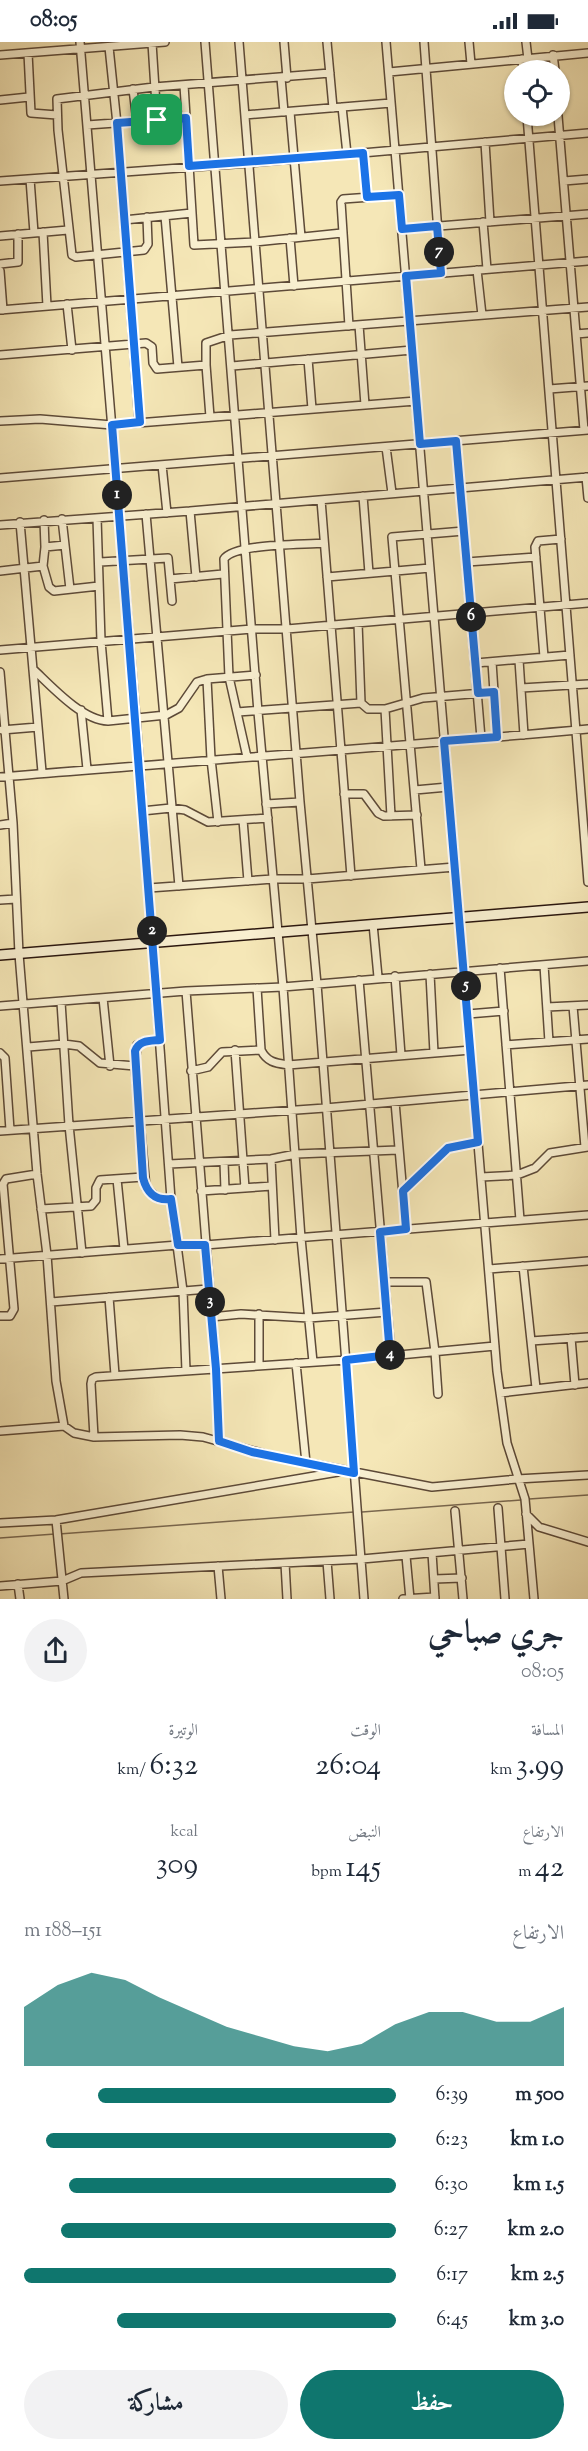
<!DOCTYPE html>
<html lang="ar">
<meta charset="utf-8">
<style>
body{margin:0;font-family:"Sorts Mill Goudy",Amiri,serif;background:#f2f2f3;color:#1f2937;direction:rtl;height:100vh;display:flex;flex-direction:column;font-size:22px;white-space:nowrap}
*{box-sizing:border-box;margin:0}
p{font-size:20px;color:#747a83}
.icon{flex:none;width:33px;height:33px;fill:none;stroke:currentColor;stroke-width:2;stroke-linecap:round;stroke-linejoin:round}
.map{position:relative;height:1557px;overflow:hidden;direction:ltr}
.sheet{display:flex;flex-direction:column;background:#fff;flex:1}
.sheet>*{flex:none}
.fabs{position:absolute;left:504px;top:18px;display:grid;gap:12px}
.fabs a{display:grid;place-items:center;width:66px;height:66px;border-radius:50%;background:#fff;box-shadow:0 2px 4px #0004;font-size:30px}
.pin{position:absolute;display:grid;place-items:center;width:51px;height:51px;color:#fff;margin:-26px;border-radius:12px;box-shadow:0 3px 9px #0006}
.km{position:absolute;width:30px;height:30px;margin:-15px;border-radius:50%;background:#222;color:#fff;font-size:16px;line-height:30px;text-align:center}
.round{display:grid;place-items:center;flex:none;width:63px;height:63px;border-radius:32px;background:#f2f2f3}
.head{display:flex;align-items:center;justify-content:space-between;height:102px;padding:0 24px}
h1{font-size:33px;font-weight:600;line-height:45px}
.metrics{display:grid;grid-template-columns:repeat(3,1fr);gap:9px;height:102px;padding:6px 24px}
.metrics div{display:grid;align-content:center}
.metrics b{font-size:30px;font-weight:600}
.metrics small{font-size:16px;font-weight:400}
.metrics p{font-size:16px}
.chart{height:168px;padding:12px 24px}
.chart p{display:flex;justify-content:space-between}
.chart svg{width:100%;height:108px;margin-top:6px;fill:#0f766e;opacity:.7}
.button{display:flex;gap:12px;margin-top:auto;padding:12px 24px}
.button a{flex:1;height:69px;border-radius:36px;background:#0f766e;color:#fff;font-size:24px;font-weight:600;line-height:69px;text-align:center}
.button a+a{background:#f2f2f3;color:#1f2937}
ul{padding:0 24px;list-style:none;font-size:20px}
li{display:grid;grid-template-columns:96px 72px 1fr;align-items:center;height:45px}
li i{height:15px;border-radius:8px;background:#0f766e}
.status{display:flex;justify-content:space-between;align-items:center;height:42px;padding:0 30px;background:#fff;direction:ltr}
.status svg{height:16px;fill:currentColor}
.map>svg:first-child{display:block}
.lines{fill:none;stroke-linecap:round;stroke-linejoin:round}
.stream{stroke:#7a6951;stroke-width:1.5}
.street-casing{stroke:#5d4a38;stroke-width:10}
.secondary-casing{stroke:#2a160e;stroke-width:12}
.street{stroke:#f8efd0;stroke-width:7}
.secondary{stroke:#f8efd0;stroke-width:9}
.route-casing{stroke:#fff;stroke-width:12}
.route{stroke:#1a73e8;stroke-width:8}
</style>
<div class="status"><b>08:05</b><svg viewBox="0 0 49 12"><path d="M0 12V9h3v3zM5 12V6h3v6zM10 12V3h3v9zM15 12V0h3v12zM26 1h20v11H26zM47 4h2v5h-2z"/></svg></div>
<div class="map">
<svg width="588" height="1557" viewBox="0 0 588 1557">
<rect width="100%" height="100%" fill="#f5e7b7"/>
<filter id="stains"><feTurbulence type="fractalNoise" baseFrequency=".00333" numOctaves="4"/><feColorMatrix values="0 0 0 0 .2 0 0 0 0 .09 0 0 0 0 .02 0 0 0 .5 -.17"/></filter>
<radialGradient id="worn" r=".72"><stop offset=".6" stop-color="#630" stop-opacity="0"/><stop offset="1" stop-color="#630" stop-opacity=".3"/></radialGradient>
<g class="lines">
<path class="stream" d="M529,1457L588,1453
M362,1470L521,1458
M59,1492L354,1470
M0,1496L55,1492"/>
<defs>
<path id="street" d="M80,0L136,677L171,1157L183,1249L186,1329
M205,0L258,670L283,945L301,1196L313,1320
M239,0L300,760L317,942L364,1557
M284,0L287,36
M327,0L333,66
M386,0L497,1329L507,1401L525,1457L534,1557
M424,0L441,231
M469,0L471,22
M526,0L528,17
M152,1L157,78
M109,5L117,82L139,380
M28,11L31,71L57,73
M0,13L165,0
M553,13L555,28
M522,17L523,28
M389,30L588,11
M281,36L284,70
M184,43L194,203L255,200L342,191
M133,47L137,80
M0,58L29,55
M342,65L347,112
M290,70L301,195
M245,73L391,61
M527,74L588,840
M558,74L584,388
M87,83L186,76
M485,100L490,180
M363,111L367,155
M30,137L34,191
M0,139L249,121L588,91
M564,139L588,137
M165,174L178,325
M147,175L148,202L144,208L76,215L72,213L58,88L57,57L154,45L330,31
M124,178L192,171
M483,180L487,227
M402,187L588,172
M43,190L47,264
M0,194L68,188
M290,196L294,244
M0,222L18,220V192
M477,228L482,273
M0,229L3,268
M67,262L72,308
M0,268L588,219
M359,283L365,363
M349,284L341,160L343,157L399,153
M576,292L588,291
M0,313L146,301L152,305L153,321L157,327L206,323V301L230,293L588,265
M308,317L312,367
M206,323L210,375
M232,324L412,308
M549,347L588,344
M0,379L40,377L112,383L416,359
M456,399L481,696
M386,405L392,451
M162,423L167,471
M586,435L588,456
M0,436L588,388
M363,454L369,531
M321,458L351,834
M190,469L196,535
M146,472L179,844
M97,476L101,599L108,679
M62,477L70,547
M20,480L42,730
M0,483L190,469L588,435
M45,505L65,503
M100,520L168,516L172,559
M467,520L536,515
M43,524L45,505L44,478
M0,529L43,524L49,545L54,549L99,544
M327,535L430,526
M170,537L223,532
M358,581L361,661L368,667H385L423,656L494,650
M0,608L252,587H287L588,561
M544,615L535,505L538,499L561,497
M519,618L524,693
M492,620L497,695
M476,621L570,613
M33,627C52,645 82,678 108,679L166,673L179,666L197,640L207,637L256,633
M0,630L13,781L19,912L37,1132L47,1213L56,1339L64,1384
M207,637L211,717L218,780
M521,646L588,642
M385,667L391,774
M81,668L87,727
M237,670L361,661
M2,688L38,685
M247,715L229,635L224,517C235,501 303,503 324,501
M0,735C196,719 392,705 588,687
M415,748L448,745
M344,752H364L378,771L384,774L417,773
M266,762L300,760
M142,769L171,766L185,768L208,780L268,776
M243,778L248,839
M0,783L13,781
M421,827L392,495L464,489
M149,846L273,837H307L455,825
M0,858L16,857
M373,882L378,935
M544,923L549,1000
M500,926L520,1178
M430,932L434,1011
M395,934L401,1013
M359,938L391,1313
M257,946L261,1008C267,1020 275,1021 288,1023L471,1008
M186,949L216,1327L219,1399
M103,956L110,1024
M61,960L69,1083L82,1211
M0,964L186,949L283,945L588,919
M573,964L585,1105
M547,965L588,963
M468,972L504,969
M160,998L143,1000L137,1003L135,1024L146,1146L159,1157H171
M506,1003L588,997
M28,1005L64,1002L79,1004L100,1021L135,1024
M235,1008L245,1146
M0,1011L5,1016L10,1088
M191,1029L208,1025L222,1010L261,1008
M395,1060L406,1187
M0,1089L325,1066L588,1043
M271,1117L275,1198
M224,1120L225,1148
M169,1122L271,1117L296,1112L398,1108
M481,1135L517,1133L535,1126L550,1111L588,1105
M117,1137L124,1207
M201,1149L272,1144
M403,1149L448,1106L478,1100
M41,1167L91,1164L96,1158V1146L100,1138L143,1135
M0,1217L178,1203H205L588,1173
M523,1224L536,1346
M489,1227L588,1219
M384,1240H426L435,1310L438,1352
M109,1255L115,1333
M51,1260L208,1247
M259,1272V1324
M0,1274H10L14,1267L3,1142L6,1137L37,1132
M211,1275L241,1272L309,1276L387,1270
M571,1296L575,1343
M531,1299L588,1295
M296,1321L306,1421
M500,1351L588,1341
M0,1389L64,1384L74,1391L94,1395L180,1393L203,1395L272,1414L432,1445L517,1437L588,1433
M94,1395L91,1342L92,1337L96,1335L346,1318L495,1304
M498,1466L505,1557
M455,1469L463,1557
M526,1472L539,1485L588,1500
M56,1478L64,1557
M0,1481L56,1478L338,1430
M432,1511L435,1557
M406,1514L410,1557
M327,1519L330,1557
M285,1521L287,1557
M218,1524L221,1557
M434,1537L462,1536
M18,1542L20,1557
M0,1544L62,1539L81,1531L362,1517L529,1502
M403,1557L435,1555"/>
<path id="secondary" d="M0,913L588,865"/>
</defs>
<use href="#street" class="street-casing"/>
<use href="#secondary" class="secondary-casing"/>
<use href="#street" class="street"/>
<use href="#secondary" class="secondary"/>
</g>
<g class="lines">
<defs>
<path id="route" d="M186,76L189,124L363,111L367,155L399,153L402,187L437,184L441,231L406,234L420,402L456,399L478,651L494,650L497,695L444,699L478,1100L448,1106L403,1149L406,1187L380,1190L390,1313L346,1318L354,1431L252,1410L219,1399L216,1327L205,1203H178L171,1157C155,1159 147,1151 143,1136L135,1009C139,998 150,999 160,998L112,383L140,380L117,81Z"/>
</defs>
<use href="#route" class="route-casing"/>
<use href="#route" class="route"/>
</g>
<rect width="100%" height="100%" filter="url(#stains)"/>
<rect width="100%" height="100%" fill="url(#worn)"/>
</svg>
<div class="fabs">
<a><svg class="icon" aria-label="locate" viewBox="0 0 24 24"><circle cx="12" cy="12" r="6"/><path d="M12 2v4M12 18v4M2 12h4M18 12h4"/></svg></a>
</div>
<div class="pin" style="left:157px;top:78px;background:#1e9e55"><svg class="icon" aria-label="arrive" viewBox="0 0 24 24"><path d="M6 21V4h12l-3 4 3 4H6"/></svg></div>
<b class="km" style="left:117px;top:453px">1</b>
<b class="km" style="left:152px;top:889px">2</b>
<b class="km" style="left:210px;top:1260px">3</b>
<b class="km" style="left:390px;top:1313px">4</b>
<b class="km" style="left:466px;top:944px">5</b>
<b class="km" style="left:471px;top:575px">6</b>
<b class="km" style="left:439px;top:210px">7</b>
</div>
<section class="sheet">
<div class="head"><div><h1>جري صباحي</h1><p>08:05</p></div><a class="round"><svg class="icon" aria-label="share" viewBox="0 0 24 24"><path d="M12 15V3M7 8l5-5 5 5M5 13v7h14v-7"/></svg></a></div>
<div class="metrics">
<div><p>المسافة</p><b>3.99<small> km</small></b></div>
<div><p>الوقت</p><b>26:04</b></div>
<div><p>الوتيرة</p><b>6:32<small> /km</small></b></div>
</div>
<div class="metrics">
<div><p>الارتفاع</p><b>42<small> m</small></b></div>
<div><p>النبض</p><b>145<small> bpm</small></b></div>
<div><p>kcal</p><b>309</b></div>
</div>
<div class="chart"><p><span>الارتفاع</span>151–188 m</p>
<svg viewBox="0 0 160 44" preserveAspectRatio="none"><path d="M0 44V20L10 11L20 6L30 9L40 16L50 22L60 28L70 32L80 36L90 38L100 35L110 27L120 22L130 22L140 26L150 26L160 20V44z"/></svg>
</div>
<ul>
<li><b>500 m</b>6:39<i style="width:80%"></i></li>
<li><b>1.0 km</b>6:23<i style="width:94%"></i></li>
<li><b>1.5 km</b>6:30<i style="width:88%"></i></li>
<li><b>2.0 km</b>6:27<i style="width:90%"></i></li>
<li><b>2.5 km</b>6:17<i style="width:100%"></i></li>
<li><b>3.0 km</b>6:45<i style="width:75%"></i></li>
</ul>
<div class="button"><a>حفظ</a><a>مشاركة</a></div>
</section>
